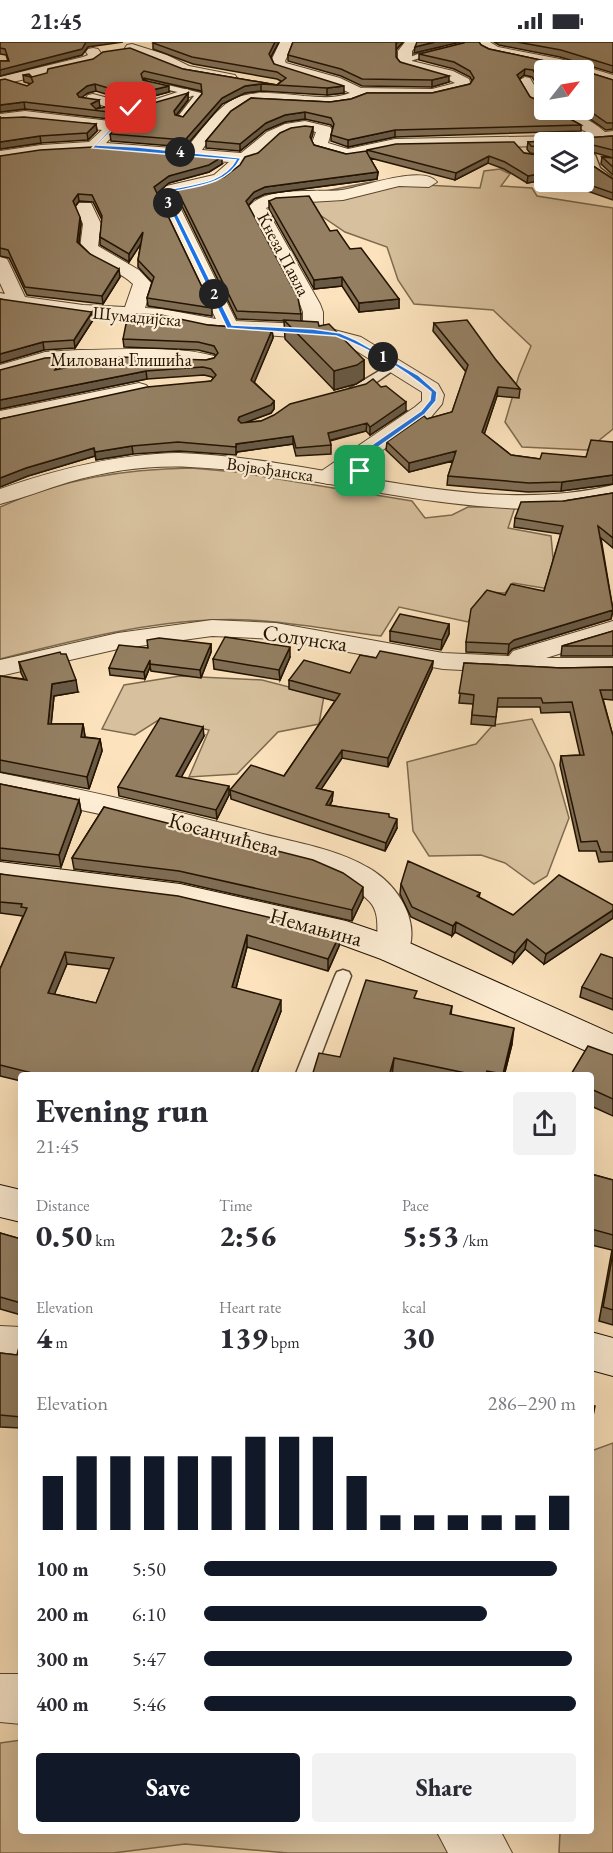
<!DOCTYPE html>
<meta charset="utf-8">
<style>
body{margin:0;font-family:"EB Garamond",serif;background:#f2f2f3;color:#2b2b33;height:100vh;display:flex;flex-direction:column;font-size:22px;white-space:nowrap}
*{box-sizing:border-box;margin:0}
p{font-size:20px;color:#7c7c81}
.icon{flex:none;width:33px;height:33px;fill:none;stroke:currentColor;stroke-width:2;stroke-linecap:round;stroke-linejoin:round}
.map{position:relative;flex:1;overflow:hidden}
.side{position:absolute;left:18px;top:1030px;width:576px;height:762px;display:flex;flex-direction:column;background:#fff;border-radius:6px;box-shadow:0 6px 24px #0002}
.side>*{flex:none}
.needle{width:39px;rotate:59deg}
.fabs{position:absolute;left:534px;top:18px;display:grid;gap:12px}
.fabs a{display:grid;place-items:center;width:60px;height:60px;border-radius:6px;background:#fff;box-shadow:0 6px 24px #0002;font-size:30px}
.pin{position:absolute;display:grid;place-items:center;width:51px;height:51px;color:#fff;margin:-26px;border-radius:12px;box-shadow:0 3px 9px #0006}
.km{position:absolute;width:30px;height:30px;margin:-15px;border-radius:50%;background:#222;color:#fff;font-size:16px;line-height:30px;text-align:center}
.round{display:grid;place-items:center;flex:none;width:63px;height:63px;border-radius:6px;background:#f2f2f3}
.head{display:flex;align-items:center;justify-content:space-between;height:102px;padding:0 18px}
h1{font-size:33px;font-weight:800;line-height:45px}
.stats{display:grid;grid-template-columns:repeat(3,1fr);gap:9px;height:102px;padding:6px 18px}
.stats div{display:grid;align-content:center}
.stats b{font-size:30px;font-weight:800}
.stats small{font-size:16px;font-weight:400}
.stats p{font-size:16px}
.chart{height:168px;padding:12px 18px}
.chart p{display:flex;justify-content:space-between}
.chart svg{width:100%;height:108px;margin-top:6px;stroke:#111827;stroke-width:6}
.button{display:flex;gap:12px;margin-top:auto;padding:12px 18px}
.button a{flex:1;height:69px;border-radius:6px;background:#111827;color:#fff;font-size:24px;font-weight:800;line-height:69px;text-align:center}
.button a+a{background:#f2f2f3;color:#2b2b33}
ul{padding:0 18px;list-style:none;font-size:20px}
li{display:grid;grid-template-columns:96px 72px 1fr;align-items:center;height:45px}
li i{height:15px;border-radius:8px;background:#111827}
.status{display:flex;justify-content:space-between;align-items:center;height:42px;padding:0 30px;background:#fff;direction:ltr}
.status svg{height:16px;fill:currentColor}
.map>svg:first-child{display:block}
.green{fill:#d7c09d;stroke:#7d6a4e;stroke-width:1.5}
.lines{fill:none;stroke-linecap:round;stroke-linejoin:round}
.service-casing{stroke:#59472f;stroke-width:3}
.minor-casing{stroke:#59472f;stroke-width:2}
.tertiary-casing{stroke:#59472f;stroke-width:2}
.secondary-casing{stroke:#231300;stroke-width:2}
.service{fill:#fdedd4;fill-rule:evenodd}
.minor{fill:#fdedd4;fill-rule:evenodd}
.tertiary{fill:#fdedd4;fill-rule:evenodd}
.secondary{fill:#fdedd4;fill-rule:evenodd}
.wall{fill:#7f6d54;stroke:#231300;stroke-width:1.5;fill-rule:evenodd}
.shaded-wall{fill:#685945;stroke:#231300;stroke-width:1.5}
.building{fill:#947f62;stroke:#231300;stroke-width:1.5;fill-rule:evenodd}
.route{fill:#1a73e8;stroke:#fff;stroke-width:1.5}
.labels{text-anchor:middle;dominant-baseline:central;stroke-width:4.5;stroke-linejoin:round;paint-order:stroke}
.far-street-label{font-size:18px;fill:#231300;stroke:#fdedd4}
.street-label{font-size:22px;fill:#231300;stroke:#fdedd4}
</style>
<div class="status"><b>21:45</b><svg viewBox="0 0 49 12"><path d="M0 12V9h3v3zM5 12V6h3v6zM10 12V3h3v9zM15 12V0h3v12zM26 1h20v11H26zM47 4h2v5h-2z"/></svg></div>
<div class="map">
<svg width="613" height="1811" viewBox="0 0 613 1811">
<rect width="100%" height="100%" fill="#fce3bd"/>
<filter id="stains"><feTurbulence type="fractalNoise" baseFrequency=".00333" numOctaves="4"/><feColorMatrix values="0 0 0 0 .2 0 0 0 0 .09 0 0 0 0 .02 0 0 0 .5 -.17"/></filter>
<radialGradient id="worn" r=".72"><stop offset=".6" stop-color="#630" stop-opacity="0"/><stop offset="1" stop-color="#630" stop-opacity=".3"/></radialGradient>
<path class="green" d="M500,127L510,132L501,144L532,146L537,154L613,166V387L587,408L522,405L505,380L519,333L531,304L493,268L414,262L398,238L387,205L345,190L320,173L306,153L370,140L480,146L484,129Z
M191,426L236,430L412,459L425,476L452,473L468,465H515L508,486L551,494L556,548L513,541L505,551L485,550L468,580L399,565L381,594C337,589 293,580 249,578C168,574 78,597 0,617V465C62,437 124,427 191,426Z
M180,634L262,638L324,654L319,682L278,690L237,732L189,735L209,688L160,677L135,693L102,687L124,643Z
M532,677L554,723L569,776L547,834L534,842L505,821L481,813L429,814L413,789L407,720L476,702L493,683Z
M613,1401V1811H559L560,1790H591V1409Z
M21,1698V1790H436L467,1811H288L185,1802L113,1811H0V1701Z"/>
<g class="lines">
<defs>
<path id="service" d="M440,6L442,9L404,21L400,19L423,10Z
M147,38L201,51V57L183,79H177L176,77L194,54L144,42Z
M584,110L595,113L600,126L613,136V143L593,129L588,116L584,115Z
M394,320L398,321V325L365,348L354,350L349,347Z
M343,928L349,930L351,934L313,1034H295L335,934L337,930Z"/>
<path id="minor" d="M280,0H294L285,19L286,21L340,36L361,46L432,47L455,41L443,35L400,24L398,21V9L405,0H419L412,9V19L453,29L469,37L471,43L469,46L432,55H366L351,61L330,64L251,60C229,68 215,90 202,108L241,111L267,90L285,82L305,79L330,85L332,88L328,101L348,107L395,97L557,94L588,91L552,71L550,68C572,68 589,76 605,90L613,89V99L584,101L544,100V104L395,107L347,117L315,107L312,101L316,90C284,79 269,115 242,121L243,123C226,146 200,147 174,153L236,279L303,282V270L300,262L248,166C264,143 317,151 342,148C362,145 424,122 437,140L429,145L399,144L343,158L276,162L266,166L320,262L323,270V285L361,295L438,342L444,353L442,362L431,375L336,440L328,442L320,440L317,435L320,430L415,365L422,359V350L347,303L334,298L209,289L162,279L83,275L0,263V251L5,252L0,241V215L7,217L9,221L25,255L83,263L125,265L133,242C118,227 93,224 80,206L83,182L76,165L79,161H91L101,182L98,204L139,228L152,242L145,266L162,267L216,277L157,153L162,145L214,133L229,120L94,110L41,113L0,119V109L41,103L89,100L102,88L25,79L3,81L0,80V72L25,69L110,79L120,69L88,59L86,56L88,53L93,52L131,62L153,58L187,47L194,51L192,54L161,65L135,71L106,101L186,107C230,52 231,46 304,54C319,55 335,57 350,51L330,42L276,27L271,19Z
M476,0H490L498,5L560,17L613,33V42L584,33V28H568L489,11L482,8Z
M132,2L167,13L189,24L235,33L237,36L230,40L180,30L127,9L125,6L127,3Z
M525,35L530,36L539,52L544,56V67C529,64 524,52 518,39Z
M79,308C123,308 172,303 214,314L217,318L214,322L207,324L171,321L79,320L46,322L0,335V323L45,310Z
M139,341L146,343L150,347L146,351L0,383V369Z
M212,578L276,581L443,611L509,614L513,609L613,579V595L546,616H613V632L560,633L443,627L276,597L212,594L118,607L0,634V618L118,591Z
M0,731C88,749 176,768 263,792C298,801 336,807 367,825C398,842 424,882 405,917L393,920L381,917C372,900 384,876 370,860C340,827 290,821 249,809C167,786 84,768 0,751Z
M0,1284L21,1285V1323L0,1322Z
M0,1632H21V1682L0,1680Z
M437,1790H501L512,1811H448Z"/>
<path id="tertiary" d="M93,6L98,7L103,14L93,21L0,43V35L83,15L88,13L86,10L88,7Z
M179,411C318,415 477,477 613,443V457C568,470 524,468 478,464C382,456 287,429 190,425C149,423 108,429 69,440C46,447 23,456 0,462V447C58,427 117,412 179,411Z"/>
<path id="secondary" d="M0,820L180,842L346,879L405,899L613,992V1021L381,917L340,902L180,864L0,842Z
M0,1143L21,1148V1180L0,1175Z
M591,1290L613,1296V1334L591,1328Z"/>
</defs>
<use href="#service" class="service-casing"/>
<use href="#minor" class="minor-casing"/>
<use href="#tertiary" class="tertiary-casing"/>
<use href="#secondary" class="secondary-casing"/>
<use href="#service" class="service"/>
<use href="#minor" class="minor"/>
<use href="#tertiary" class="tertiary"/>
<use href="#secondary" class="secondary"/>
</g>
<path class="wall" d="M0,0L88,5L82,13L0,34V19H8L6,13L0,12Z
M279,0L271,15L274,22L344,51L327,53L261,49L245,51L222,62L185,105L111,99L110,92L188,51V58L176,73L183,75L202,52L201,49L144,36L143,37L169,50L131,60L96,49L88,51L82,55L100,65L96,67L116,70L109,77L25,67L0,70V38L27,44L31,42L24,40L23,33L32,35L183,27L277,43L281,39L277,37L193,22L153,7V1Z
M293,0H403L396,8V15L400,20L449,40L432,45L362,44L341,34L288,19V13Z
M462,0H479L481,3L489,7L568,24H583L584,29L613,38V87L606,88L587,75L567,68H584V28H544V53L532,35L524,33L519,37L530,55L544,61V68H554L581,83V89L395,95L348,105L331,99V93L333,86L331,83L305,77L285,80L266,88L240,109L206,106V99L231,69L251,56L330,60L351,57L367,51H432L470,42L472,39L470,35L454,27L419,18V12L463,1Z
M494,0H613V31L560,15L499,3Z
M0,75L1,76L96,82L97,89L88,98L41,101L0,107Z
M313,85V92L311,98L314,103L346,112L367,111V108L524,111L544,114V138L527,141L504,127L488,121L455,138L370,116L378,130L377,137L265,152L254,157L248,163L301,272V279L319,284L364,318V337L356,342L334,348L285,297L284,279L237,277L177,154V148L224,135L258,111Z
M613,94V116L585,108L544,100V113L530,111L527,107L528,100L545,99Z
M0,114L222,122L209,130L169,141L157,151L212,266V274L148,264L147,256L152,240L138,225V218L141,201L129,220L100,203V195L102,178L93,160L79,159L75,164L81,182L79,201L90,212L120,235L103,262L27,253L9,216L0,214Z
M602,115L613,116V133L601,122Z
M593,124L613,137V158L570,143L555,145L547,140H584Z
M269,159L330,189L350,207L399,257V266L359,270L342,244L314,247L269,167Z
M0,257L93,278L75,306L44,308L0,321Z
M434,281L496,318L520,347L519,356L497,354L484,392L511,413L540,417L586,415L613,400V442L561,449L528,450L447,443L448,434L453,419L409,430L386,408L387,400L427,377L452,370L466,330L433,289Z
M208,283L272,288L273,296L254,340L274,359V367L271,371L246,380L406,369L370,393L366,389L330,399L331,403V412L296,414L293,402L237,410L236,413L179,409L133,412L96,418L95,414L28,434L0,445V377L211,339L213,337L212,335L204,333L147,337L0,367V328L64,323L62,327L206,318L214,316L216,314L214,312L198,308L124,305L123,297Z
M613,451V506L601,496L613,568L611,577L512,607L508,612L466,610V600L505,553L544,549L561,492L514,485L515,476L564,459Z
M449,582V592L441,608L390,599V589Z
M613,589V614H561L562,604Z
M211,602V610L201,636L151,629L150,625L145,637L110,633L109,626L148,606Z
M290,615L280,638L214,627L213,617Z
M376,616L433,619L432,627L388,725L342,716L321,747L333,750L332,759L330,763L389,775L397,786L385,809L231,757L230,748L284,734L335,659L289,647V638L350,631Z
M19,620L78,650L54,654L51,682H83L85,695L100,697L102,709L89,747L0,730V634L24,637L21,631Z
M464,621L561,626L613,625V658L603,657L613,694V819L599,820L596,809H579L560,723L561,714L580,713L570,670L541,671L540,665H497L495,684L471,682L473,662L459,661Z
M204,694L181,735L229,753L217,777L119,754L118,745Z
M0,742L79,758L81,770L61,825L0,818Z
M104,765L363,856L352,879L180,840L74,827L72,816Z
M0,832L340,892L339,904L328,929L247,905L236,946L281,969L256,1034H21V1039L0,1034V927L23,874L0,871ZM67,922L110,927L96,961L54,952Z
M401,842L480,851L479,856L513,873L613,863V876L544,922L525,907L513,921L455,890L452,894L411,875L400,852Z
M613,916V968L580,955L582,945Z
M416,957L452,964L451,973L512,1002L504,1034H403L393,1031L392,1034H312L340,1015Z
M613,1013V1074L591,1064V1034Z
M591,1132L613,1138V1283L599,1279L612,1208L591,1203Z
M0,1191L21,1197V1273L0,1267Z
M21,1305V1386L0,1385V1311L17,1313Z"/>
<path class="shaded-wall" d="M86,0H123L88,5L82,13L0,34V28Z
M275,0H279L269,18V12Z
M398,0H403L396,8V1Z
M435,0H461L414,11L415,5Z
M525,27L524,33L516,40L517,33Z
M449,34V40L432,45V38Z
M95,42L96,49L88,51L78,58L77,52L87,44Z
M261,42V49L245,51L222,62L185,105V98L222,56L245,44Z
M169,44V50L131,60V53Z
M344,44V51L327,53V46Z
M188,51V58L174,76V69Z
M99,58L100,65L94,68L91,62Z
M24,60L25,67L0,70V63Z
M115,63L116,70L109,77V70Z
M305,70V77L285,80L266,88L240,109V102L266,81L285,73Z
M96,82L97,89L88,98L87,91Z
M395,88V95L348,105V98Z
M40,94L41,101L0,107V100Z
M489,114L488,121L455,138L456,131Z
M222,115V122L209,130L169,141L155,153L154,145L169,134Z
M378,130L377,137L265,152L254,157L246,166V159L254,150L265,145Z
M544,131V138L527,141L528,134Z
M556,140H570V143L555,145Z
M78,152L79,159L74,166L73,159Z
M80,175L81,182L78,207L77,200Z
M143,190L144,197L129,220V212Z
M119,227L120,235L103,262L102,254Z
M342,235V244L314,247V238Z
M399,257V266L359,270V261Z
M92,270L93,278L75,306L74,298Z
M272,288L273,296L252,346L251,338Z
M43,300L44,308L0,321V312Z
M63,315L64,323L56,336L55,328Z
M364,318V337L356,342L334,348V329Z
M146,329L147,337L0,367V358Z
M498,345L497,354L482,399V390Z
M274,359V367L271,371L239,383L238,378L239,375Z
M406,360V369L370,393V385Z
M367,381L366,389L327,399L328,391Z
M293,394V402L237,410L236,413V402Z
M132,404L133,412L96,418L95,410Z
M94,406L95,414L28,434L0,445V436L26,426Z
M456,409L455,418L409,430V421Z
M613,433V442L561,449L562,440Z
M613,568L611,577L512,607L508,612L509,602L514,598Z
M449,582V592L441,608L442,598Z
M211,602V610L201,636L200,628Z
M290,605V615L280,638L279,628Z
M150,618V625L145,637L144,630Z
M433,619L432,627L388,725V716Z
M76,638L78,650L54,654L50,694L48,682L52,642Z
M83,682L85,694L83,707L81,695Z
M203,685L204,694L177,743L176,734Z
M100,697L102,709L89,747L87,735Z
M342,708V716L316,755V746Z
M229,744V753L217,777L216,768Z
M333,750L332,759L325,771L326,763Z
M79,758L81,770L61,825L59,813Z
M397,777V786L385,809L386,801Z
M363,845V856L352,879V868Z
M613,868V876L544,922L546,912Z
M456,880L455,890L452,894L453,884Z
M340,892L339,904L328,929V917Z
M247,893V905L233,957L232,945Z
M527,897L525,907L513,921L515,911Z
M65,910L67,922L50,963L48,951Z
M281,958V969L256,1034H250Z
M514,986L512,1002L504,1034H503Z
M394,1016L392,1034H389Z"/>
<path class="building" d="M0,0H86L82,7L0,28V19H9L5,7L0,6Z
M155,0H275L269,12L274,22L344,44L327,46L261,42L245,44L222,56L185,98L110,92L136,66L188,51L174,69L175,73L183,75L202,52L201,42L144,29L141,32L143,38L169,44L131,53L95,42L87,44L77,52L79,55L99,58L91,62L96,67L115,63L109,70L24,60L0,63V38L5,37L27,44L33,40L31,35L23,33L29,32L32,35L47,31L48,27L93,17L103,10L130,6L183,27L277,43L286,36L277,30L192,15L153,1Z
M293,0H398L396,1V15L400,20L449,34L432,38L362,37L341,27L288,13Z
M417,0H435L415,5Z
M464,0H479L481,3L489,7L568,24H583L584,29L613,38V81H607L588,68L584,66V28H544V46L533,28L525,27L517,33L530,55L544,61V68H554L581,83L395,88L348,98L331,93L334,82L331,76L305,70L285,73L266,81L240,102L206,99L231,69L251,56L330,60L351,57L367,51H432L470,42L474,36L470,29L454,20L419,12L464,1Z
M517,0H613V24L561,8Z
M0,75L1,76L24,75L96,82L87,91L40,94L0,100Z
M305,84L313,85L310,95L314,103L346,112L366,109L378,130L265,145L254,150L246,159L298,256L301,272L237,269L177,148L224,135L240,123L245,115L258,111L280,91L291,86Z
M613,94V108L585,101L584,102V100H544V106L531,104L528,100L545,99L547,95L585,96Z
M514,100L524,111L544,114V131L528,134L505,120L489,114L456,131L367,108L396,102Z
M93,105L222,115L209,123L169,134L154,145L212,266L147,256L154,235L138,218L143,190L129,212L100,195L102,174L92,153L78,152L73,159L80,175L77,200L90,212L119,227L102,254L25,245L8,208L0,206V114L40,108Z
M584,110L587,111L593,124L613,137V151L581,140H584Z
M602,115L613,116V125Z
M309,154L330,189L337,188L350,207L361,206L399,257L359,261L342,235L314,238L269,159L276,156Z
M0,257L92,270L74,298L43,300L0,312Z
M128,272L161,273L208,283L272,288L251,338L274,359L271,363L239,375L238,378L241,381L261,379L274,373L290,362L366,342L373,337L381,345L386,344L406,360L370,385L367,381L328,391L331,403L296,406L293,394L236,402V405L178,400L132,404L95,410L94,406L26,426L0,436V377L147,345L211,339L216,333L211,327L203,325L146,329L0,358V328L45,316L63,315L55,328L120,315L206,318L214,316L218,311L214,304L198,300L123,297Z
M284,278L318,280L319,284L329,282L364,318L357,323L334,329Z
M467,278L496,318L520,347L498,345L482,390L511,413L540,417L542,411L586,415L591,398L613,400V433L562,440L529,441L448,434L456,409L409,421L387,400L424,374L427,377L452,370L468,323L434,281Z
M613,451V496L598,484L613,568L514,598L509,602L466,600L471,567L487,548L505,553L511,542L544,549L563,484L515,476L521,460L564,459Z
M400,572L449,582L442,598L390,589Z
M613,589V604H562Z
M225,595L290,605L279,628L213,617Z
M159,596L211,602L200,628L150,622V618L144,630L109,626L119,603L148,606L147,598Z
M380,609L433,619L388,716L342,708L316,746L333,750L326,763L389,772V775L397,777L386,801L230,748L251,723L284,734L340,652L289,638L304,618L350,631L360,613L376,616Z
M60,610L61,612H66L76,638L52,642L48,682H83L81,695L100,697L87,735L0,718V634L27,638L19,620Z
M464,621L561,626L613,625V648H600L613,694V810H601L597,799L581,800L561,714L584,713L572,660L543,661L541,656H498L496,675L472,673L474,653L459,651Z
M160,676L203,685L176,734L229,744L216,768L118,745Z
M0,742L79,758L59,813L0,806Z
M104,765L313,818L343,831L363,845L352,868L179,829L72,816Z
M408,819L480,851L477,854L513,873L559,833L613,863V868L546,912L527,897L515,911L456,880L453,884L412,865L401,842Z
M0,832L178,854L340,892L328,917L247,893L232,945L281,958L250,1034H44L0,1023V927L27,866L21,865L22,862L0,860ZM65,910L114,916L96,961L48,951Z
M601,912L613,916V957L582,945Z
M366,938L417,949L414,956L452,964L450,972L514,986L503,1032L487,1029L485,1034H480L394,1016L389,1034H312L319,1011L340,1015Z
M588,1004L613,1013V1057L591,1047V1034H570Z
M591,1132L613,1138V1193L591,1187Z
M0,1191L21,1197V1261L0,1255Z
M613,1211V1268L603,1265Z
M19,1305H21V1375L0,1373V1311L17,1313Z
M591,1363L595,1364L591,1384Z"/>
<path class="route" d="M131,65L133,67L97,103L137,105L241,116C227,143 197,144 170,150L168,153L232,283L313,287L340,291L356,298L418,333L437,350L436,359L425,372L357,420L363,430H358L350,418L421,369L430,358L431,350C403,327 370,307 336,294L227,286L163,153L167,148C191,142 223,142 236,118L92,106Z"/>
<g class="labels">
<g class="far-street-label">
<text transform="translate(284 212) rotate(62)">Кнеза Павла</text>
<text transform="translate(137 274) rotate(5)">Шумадијска</text>
<text x="121" y="317">Милована Глишића</text>
<text transform="translate(270 427) rotate(8)">Војвођанска</text>
</g>
<g class="street-label">
<text transform="translate(305 596) rotate(8)">Солунска</text>
<text transform="translate(224 792) rotate(15)">Косанчићева</text>
<text transform="translate(316 885) rotate(15)">Немањина</text>
</g>
</g>
<rect width="100%" height="100%" filter="url(#stains)"/>
<rect width="100%" height="100%" fill="url(#worn)"/>
</svg>
<div class="fabs">
<a><svg class="needle" viewBox="-14 -14 28 28"><path d="M0-13l5 13h-10z" fill="#e53935"/><path d="M0 13l5-13h-10z" fill="#7c7c81"/></svg></a>
<a><svg class="icon" aria-label="layers" viewBox="0 0 24 24"><path d="M12 4l9 5-9 5-9-5zM3 14l9 5 9-5"/></svg></a>
</div>
<div class="pin" style="left:360px;top:429px;background:#1e9e55"><svg class="icon" aria-label="arrive" viewBox="0 0 24 24"><path d="M6 21V4h12l-3 4 3 4H6"/></svg></div>
<div class="pin" style="left:131px;top:66px;background:#d93025"><svg class="icon" aria-label="check" viewBox="0 0 24 24"><path d="M5 12l5 5 9-10"/></svg></div>
<b class="km" style="left:383px;top:315px">1</b>
<b class="km" style="left:214px;top:252px">2</b>
<b class="km" style="left:168px;top:161px">3</b>
<b class="km" style="left:180px;top:110px">4</b>
<section class="side">
<div class="head"><div><h1>Evening run</h1><p>21:45</p></div><a class="round"><svg class="icon" aria-label="share" viewBox="0 0 24 24"><path d="M12 15V3M7 8l5-5 5 5M5 13v7h14v-7"/></svg></a></div>
<div class="stats">
<div><p>Distance</p><b>0.50<small> km</small></b></div>
<div><p>Time</p><b>2:56</b></div>
<div><p>Pace</p><b>5:53<small> /km</small></b></div>
</div>
<div class="stats">
<div><p>Elevation</p><b>4<small> m</small></b></div>
<div><p>Heart rate</p><b>139<small> bpm</small></b></div>
<div><p>kcal</p><b>30</b></div>
</div>
<div class="chart"><p><span>Elevation</span>286–290 m</p>
<svg viewBox="0 0 160 44" preserveAspectRatio="none"><path d="M5 44V22M15 44V14M25 44V14M35 44V14M45 44V14M55 44V14M65 44V6M75 44V6M85 44V6M95 44V22M105 44V38M115 44V38M125 44V38M135 44V38M145 44V38M155 44V30"/></svg>
</div>
<ul>
<li><b>100 m</b>5:50<i style="width:95%"></i></li>
<li><b>200 m</b>6:10<i style="width:76%"></i></li>
<li><b>300 m</b>5:47<i style="width:99%"></i></li>
<li><b>400 m</b>5:46<i style="width:100%"></i></li>
</ul>
<div class="button"><a>Save</a><a>Share</a></div>
</section>
</div>
